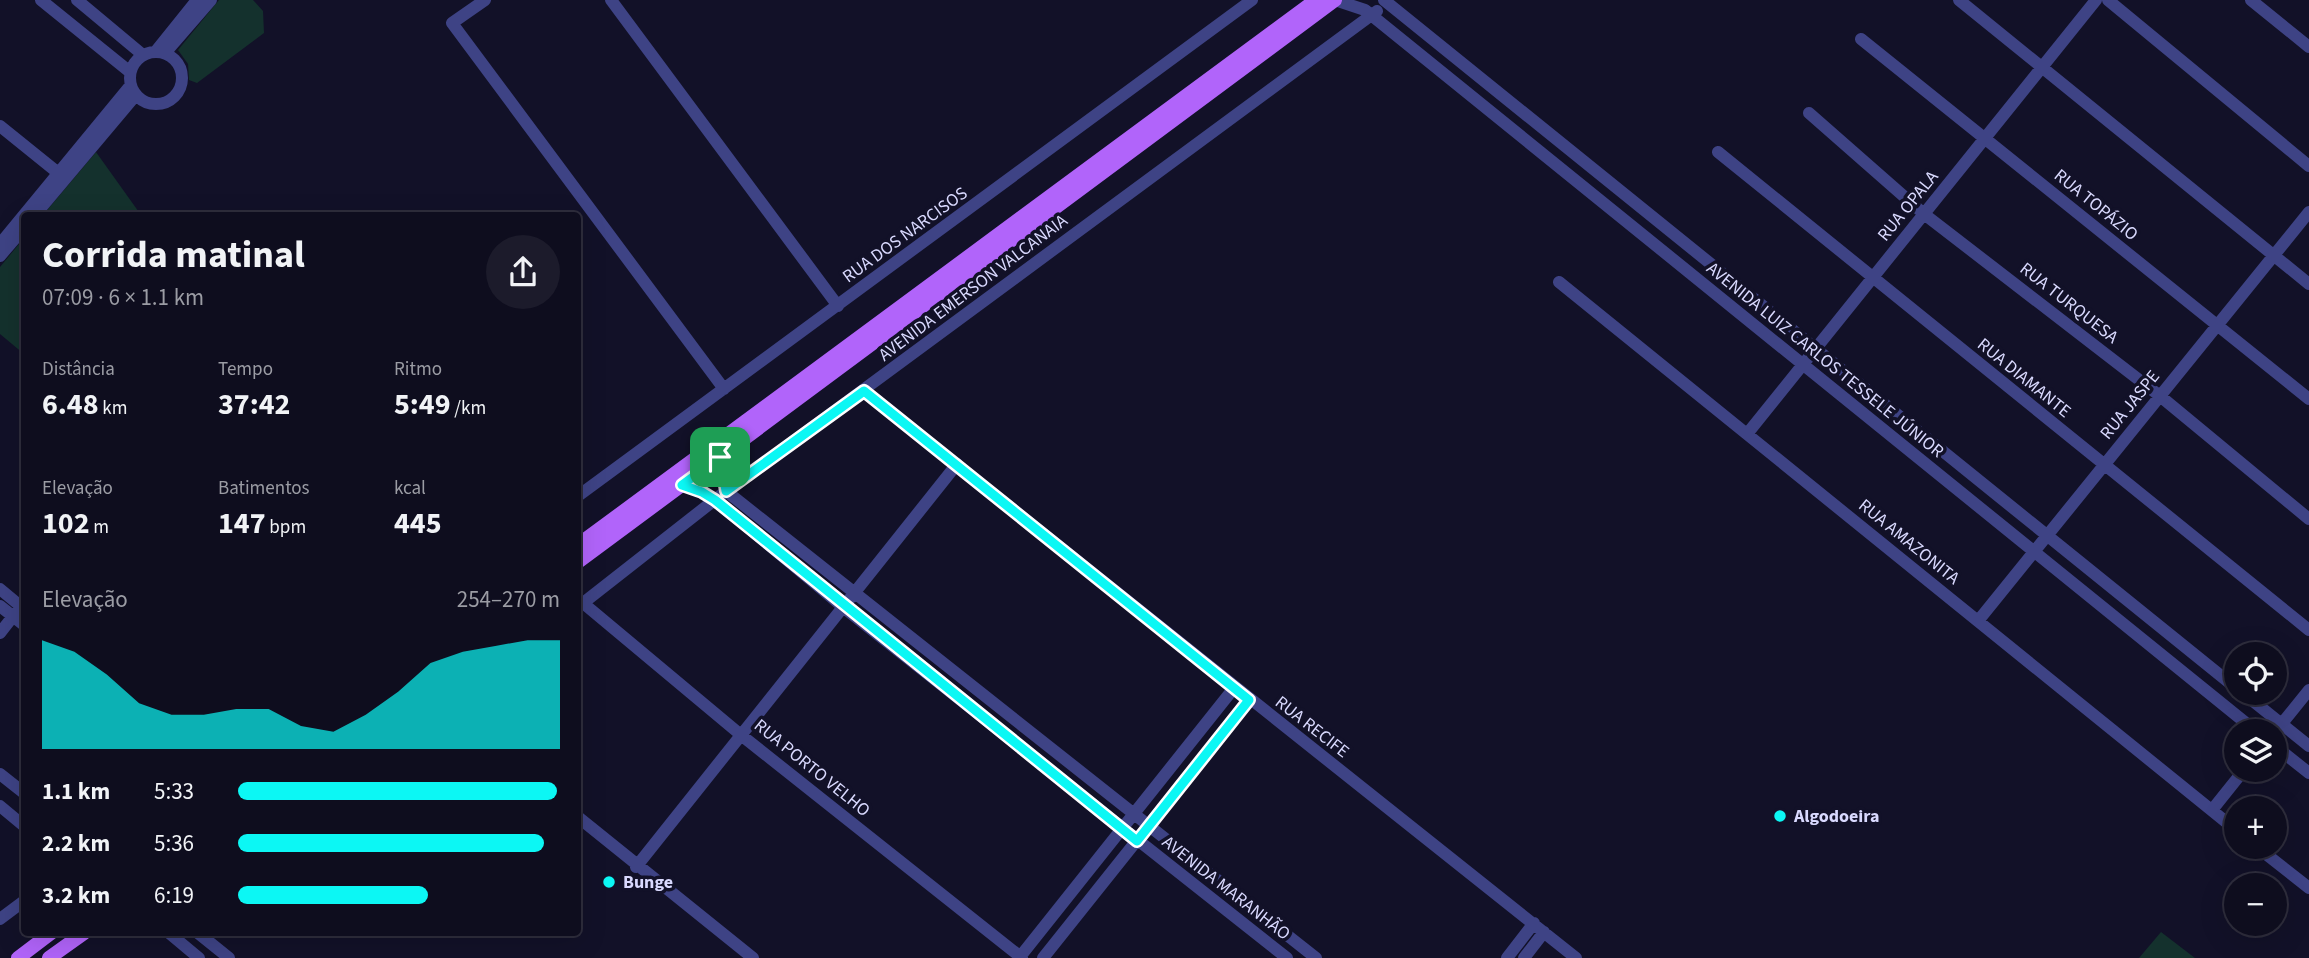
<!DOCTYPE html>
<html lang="pt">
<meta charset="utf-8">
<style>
body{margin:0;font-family:"Source Sans 3",sans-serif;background:#1c1b2b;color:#f1f3f6;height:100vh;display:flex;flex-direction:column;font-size:26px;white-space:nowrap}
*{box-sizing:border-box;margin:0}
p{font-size:23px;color:#9b9ca4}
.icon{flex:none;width:38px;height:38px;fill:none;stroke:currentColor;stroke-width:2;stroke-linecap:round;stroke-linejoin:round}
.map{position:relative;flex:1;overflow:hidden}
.details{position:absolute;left:21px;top:212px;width:560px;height:724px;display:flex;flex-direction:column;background:#0e0d1e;border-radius:7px;box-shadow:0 7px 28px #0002,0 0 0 2px #2e2d3c}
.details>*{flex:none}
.fabs{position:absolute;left:2224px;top:642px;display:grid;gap:14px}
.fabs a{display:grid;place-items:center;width:63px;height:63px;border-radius:50%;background:#0e0d1e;box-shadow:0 7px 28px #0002,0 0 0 2px #2e2d3c;font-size:35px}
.pin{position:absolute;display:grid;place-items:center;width:60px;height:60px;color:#fff;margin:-30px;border-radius:14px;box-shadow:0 4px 10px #0006}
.round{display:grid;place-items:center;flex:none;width:74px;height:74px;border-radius:37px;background:#1c1b2b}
.summary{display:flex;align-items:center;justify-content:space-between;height:119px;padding:0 21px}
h1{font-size:38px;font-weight:700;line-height:52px}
.metrics{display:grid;grid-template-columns:repeat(3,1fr);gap:10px;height:119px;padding:7px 21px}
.metrics div{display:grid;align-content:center}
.metrics b{font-size:30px;font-weight:700}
.metrics small{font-size:19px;font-weight:400}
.metrics p{font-size:19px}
.chart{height:196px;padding:14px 21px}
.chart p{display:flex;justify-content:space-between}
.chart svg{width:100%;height:126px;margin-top:7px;fill:#0cf7f4;opacity:.7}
ul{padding:0 21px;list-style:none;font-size:23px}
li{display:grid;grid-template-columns:112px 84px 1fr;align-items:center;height:52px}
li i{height:18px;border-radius:9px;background:#0cf7f4}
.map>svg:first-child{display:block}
.green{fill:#14312d}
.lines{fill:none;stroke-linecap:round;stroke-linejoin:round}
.minor{stroke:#3e4385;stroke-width:12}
.major{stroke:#b164fa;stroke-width:14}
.route-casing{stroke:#fff;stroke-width:14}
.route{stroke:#0cf7f4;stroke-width:9}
.poi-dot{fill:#0cf7f4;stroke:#121128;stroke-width:2.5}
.labels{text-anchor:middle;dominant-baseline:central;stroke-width:7;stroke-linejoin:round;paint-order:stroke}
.street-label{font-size:18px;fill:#d9d9fe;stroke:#121128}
.poi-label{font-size:18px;font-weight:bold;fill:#d9d9fe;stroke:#121128;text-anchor:start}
</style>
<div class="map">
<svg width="2309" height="958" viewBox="0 0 2309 958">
<rect width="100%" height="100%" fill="#121128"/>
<path class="green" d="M219,0H253L263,11L264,33L197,83L189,80L188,64L178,50Z
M96,152L141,215H43Z
M24,238V354L0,334V267Z
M2161,932L2195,958H2139Z"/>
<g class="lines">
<path class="minor" d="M41,0L130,72
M77,0L143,55
M485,0L452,23L724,389
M611,0L838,306
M1335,0L1365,10L2257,732
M1384,0L2236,688
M1959,0L2309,284
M2108,0L2309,166
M2251,0L2309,47
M1861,39L2309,399
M156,51L197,0
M130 78a26 26 0 1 1 52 0a26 26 0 1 1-52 0Z
M165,53L211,0
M1809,113L1924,214L2160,396L2309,519
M0,126L62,176
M1718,152L2309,630
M35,215L136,95
M0,244L130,86
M0,256L24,228
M1559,282L2236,830
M864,391L1576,958
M1747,434L2096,0
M720,457L726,491
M682,485L702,492L715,500L843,607L1287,958
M726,491L1316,958
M578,496L1252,0
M0,589L24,609
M583,603L741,735L1022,958
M0,606L24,625
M578,607L726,491L1377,11
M1978,621L2309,212
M0,633L21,606
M2243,693L2309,746
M2275,732L2309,690
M2275,746L2309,773
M0,774L24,793
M0,806L24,826
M2212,810L2244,770
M578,817L753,958
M2257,847L2309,888
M636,867L957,464
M0,919L24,901
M169,933L199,958
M198,933L229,958
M1019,958L1234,688
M1043,958L1249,700
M1507,958L1534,923
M1524,958L1544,932"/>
<path class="major" d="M578,545L1316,0
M578,562L1335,0
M18,958L51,933
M49,958L84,933"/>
</g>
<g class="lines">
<defs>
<path id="route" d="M864,391L1249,700L1137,841L715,500L702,492L682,485L720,457L726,491Z"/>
</defs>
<use href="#route" class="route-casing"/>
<use href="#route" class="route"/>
</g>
<g class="poi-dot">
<circle cx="1780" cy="816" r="7"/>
<circle cx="609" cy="882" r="7"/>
</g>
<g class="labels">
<g class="street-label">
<text transform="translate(2096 205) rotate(39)">RUA TOPÁZIO</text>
<text transform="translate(1908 206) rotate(-51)">RUA OPALA</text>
<text transform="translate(905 235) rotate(-36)">RUA DOS NARCISOS</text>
<text transform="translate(973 288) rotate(-37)">AVENIDA EMERSON VALCANAIA</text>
<text transform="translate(2069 303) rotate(38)">RUA TURQUESA</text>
<text transform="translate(1825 360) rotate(39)">AVENIDA LUIZ CARLOS TESSELE JÚNIOR</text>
<text transform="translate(2024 378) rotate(39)">RUA DIAMANTE</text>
<text transform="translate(2130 405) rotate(-51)">RUA JASPE</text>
<text transform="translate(1909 542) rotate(39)">RUA AMAZONITA</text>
<text transform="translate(1312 727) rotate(38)">RUA RECIFE</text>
<text transform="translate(812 768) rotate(39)">RUA PORTO VELHO</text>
<text transform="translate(1226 888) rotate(38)">AVENIDA MARANHÃO</text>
</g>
<g class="poi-label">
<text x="1794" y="816">Algodoeira</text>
<text x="623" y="882">Bunge</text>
</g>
</g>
</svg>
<div class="fabs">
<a><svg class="icon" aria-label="locate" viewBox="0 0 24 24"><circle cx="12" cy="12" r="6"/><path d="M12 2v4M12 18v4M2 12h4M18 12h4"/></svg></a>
<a><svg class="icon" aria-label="layers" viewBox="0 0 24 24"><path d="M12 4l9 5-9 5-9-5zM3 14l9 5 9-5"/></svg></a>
<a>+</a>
<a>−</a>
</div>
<div class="pin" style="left:720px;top:457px;background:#1e9e55"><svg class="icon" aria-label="arrive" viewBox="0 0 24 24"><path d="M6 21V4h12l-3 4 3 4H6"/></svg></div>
<section class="details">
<div class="summary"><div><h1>Corrida matinal</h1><p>07:09 · 6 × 1.1 km</p></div><a class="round"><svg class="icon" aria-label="share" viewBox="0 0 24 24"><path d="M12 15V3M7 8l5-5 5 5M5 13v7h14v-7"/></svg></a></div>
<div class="metrics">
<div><p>Distância</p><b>6.48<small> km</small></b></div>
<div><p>Tempo</p><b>37:42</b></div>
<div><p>Ritmo</p><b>5:49<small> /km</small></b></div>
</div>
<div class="metrics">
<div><p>Elevação</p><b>102<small> m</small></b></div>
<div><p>Batimentos</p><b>147<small> bpm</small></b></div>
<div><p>kcal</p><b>445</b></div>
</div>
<div class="chart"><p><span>Elevação</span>254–270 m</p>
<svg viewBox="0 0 160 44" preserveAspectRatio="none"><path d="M0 44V6L10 10L20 18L30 28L40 32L50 32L60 30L70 30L80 36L90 38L100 32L110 24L120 14L130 10L140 8L150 6L160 6V44z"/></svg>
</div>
<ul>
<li><b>1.1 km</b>5:33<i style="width:99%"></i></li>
<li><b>2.2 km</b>5:36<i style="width:95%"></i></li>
<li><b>3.2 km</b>6:19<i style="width:59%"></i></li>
</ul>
</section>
</div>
